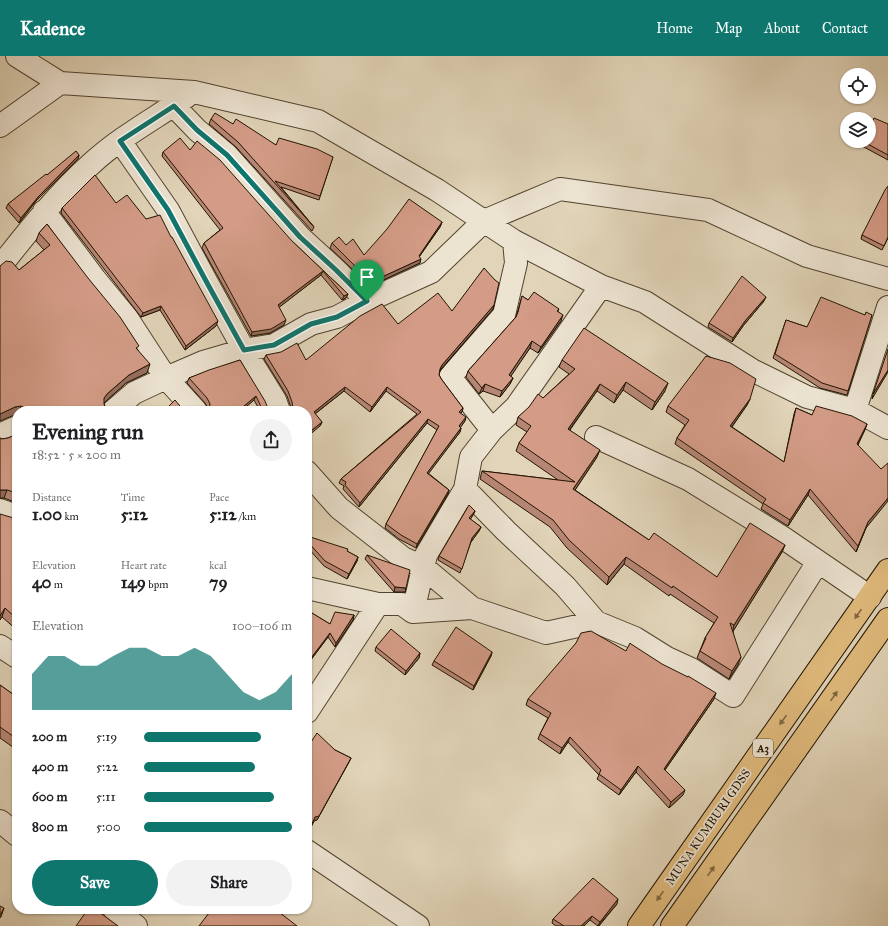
<!DOCTYPE html>
<meta charset="utf-8">
<style>
body{margin:0;font-family:"IM FELL Great Primer",serif;background:#f2f2f2;color:#202124;height:100vh;display:flex;flex-direction:column;font-size:15px;white-space:nowrap}
*{box-sizing:border-box;margin:0}
p{font-size:13px;color:#757577}
.icon{flex:none;width:22px;height:22px;fill:none;stroke:currentColor;stroke-width:2;stroke-linecap:round;stroke-linejoin:round}
.map{position:relative;flex:1;overflow:hidden}
.side{position:absolute;left:12px;top:350px;width:300px;height:508px;display:flex;flex-direction:column;background:#fff;border-radius:16px;box-shadow:0 1px 3px #0004}
.side>*{flex:none}
.fabs{position:absolute;left:840px;top:12px;display:grid;gap:8px}
.fabs a{display:grid;place-items:center;width:36px;height:36px;border-radius:50%;background:#fff;box-shadow:0 1px 3px #0004;font-size:20px}
.pin{position:absolute;display:grid;place-items:center;width:34px;height:34px;color:#fff;margin:-41px -17px;border-radius:50% 50% 50% 0;rotate:-45deg;box-shadow:0 0 4px #0007}
.pin .icon{rotate:45deg}
.round{display:grid;place-items:center;flex:none;width:42px;height:42px;border-radius:21px;background:#f2f2f2}
.overview{display:flex;align-items:center;justify-content:space-between;height:68px;padding:0 20px}
h1{font-size:22px;font-weight:800;line-height:30px}
.figures{display:grid;grid-template-columns:repeat(3,1fr);gap:6px;height:68px;padding:4px 20px}
.figures div{display:grid;align-content:center}
.figures b{font-size:17px;font-weight:800}
.figures small{font-size:11px;font-weight:400}
.figures p{font-size:11px}
.chart{height:112px;padding:8px 20px}
.chart p{display:flex;justify-content:space-between}
.chart svg{width:100%;height:72px;margin-top:4px;fill:#0f766e;opacity:.7}
.cta{display:flex;gap:8px;margin-top:auto;padding:8px 20px}
.cta a{flex:1;height:46px;border-radius:24px;background:#0f766e;color:#fff;font-size:16px;font-weight:800;line-height:46px;text-align:center}
.cta a+a{background:#f2f2f2;color:#202124}
ul{padding:0 20px;list-style:none;font-size:13px}
li{display:grid;grid-template-columns:64px 48px 1fr;align-items:center;height:30px}
li i{height:10px;border-radius:5px;background:#0f766e}
header{display:flex;align-items:center;gap:24px;box-sizing:border-box;height:56px;padding:0 20px;background:#0f766e;color:#fff}
header strong{font-size:19px}
nav{display:flex;gap:22px;margin-inline-start:auto;font-size:14px}
.map>svg:first-child{display:block}
.lines{fill:none;stroke-linecap:round;stroke-linejoin:round}
.street-casing{stroke:#524430;stroke-width:24}
.highway-casing{stroke:#221402;stroke-width:24}
.street{stroke:#ece3d1;stroke-width:22}
.highway{stroke:#e0ba7c;stroke-width:22}
.wall{fill:#b68674;stroke:#221402}
.shaded-wall{fill:#946d5e;stroke:#221402}
.building{fill:#d49c87;stroke:#221402}
.oneway{fill:#81673f}
.route-casing{stroke:#fff;stroke-width:8}
.route{stroke:#0f766e;stroke-width:5}
.labels{text-anchor:middle;dominant-baseline:central;stroke-width:3.5;stroke-linejoin:round;paint-order:stroke}
.shield{fill:#ece3d1;stroke:#5f5240;stroke-width:1}
.shield-label{font-size:11px;font-weight:bold;fill:#221402}
.street-label{font-size:12px;fill:#221402;stroke:#ece3d1}
</style>
<header>
<strong>Kadence</strong>
<nav><a>Home</a><a>Map</a><a>About</a><a>Contact</a></nav>
</header>
<div class="map">
<svg width="888" height="870" viewBox="0 0 888 870">
<rect width="100%" height="100%" fill="#e1d4b8"/>
<filter id="stains"><feTurbulence type="fractalNoise" baseFrequency=".005" numOctaves="4"/><feColorMatrix values="0 0 0 0 .2 0 0 0 0 .09 0 0 0 0 .02 0 0 0 .5 -.17"/></filter>
<radialGradient id="worn" r=".72"><stop offset=".6" stop-color="#630" stop-opacity="0"/><stop offset="1" stop-color="#630" stop-opacity=".3"/></radialGradient>
<g class="lines">
<defs>
<path id="street" d="M17,0L60,27L194,36L318,65L437,134L514,185L601,230L645,246L752,314L807,341L855,354L888,372
M174,50L197,74L227,99L300,181L336,214L367,245
M0,70L60,27
M120,85L168,154L206,225L244,294L275,344L279,355
M44,155L95,223L127,262L166,322L196,355
M7,202C33,169 59,137 91,108C119,82 154,63 186,41
M855,354L888,251
M113,355L134,337L166,322L203,306L244,294L274,289L311,268L337,261L367,245L431,216L484,165L560,133L708,154L807,200L888,223
M492,374L450,321L504,259L516,207L514,185
M0,379L17,371
M596,381L688,423L782,481L870,541
M307,416L339,452L403,502L423,511L472,552L546,577L596,566L635,582L667,602L691,613L733,640L818,506
M465,433L506,475L565,530L596,566
M0,454L17,460
M307,532L378,548H402L413,556L472,552
M413,556L426,499L465,433L471,401L492,374L516,351L601,230
M0,590L17,601
M307,656L378,548
M0,765L17,779
M307,795L418,870
M114,853L136,870"/>
<path id="highway" d="M639,870L888,514
M672,870L888,563"/>
</defs>
<use href="#street" class="street-casing"/>
<use href="#highway" class="highway-casing"/>
<use href="#street" class="street"/>
<use href="#highway" class="highway"/>
</g>
<path class="wall" d="M211,63L233,68L276,89L333,101L319,144L281,131L314,171L312,175L236,91L209,68Z
M888,68V104L862,90L864,85Z
M190,94L292,185L348,238L346,242L342,244L321,219L279,251L284,269L270,277L251,280L202,192L204,187L220,174L162,100L163,96Z
M79,99L78,103L36,145L19,167L6,152L8,148L47,119Z
M116,147L146,163L171,181L216,270L185,294L160,254L141,261L61,157L62,152Z
M442,166L440,171L419,201L420,207L370,230L330,192L332,187L346,189L364,199Z
M47,168L138,294L147,317L126,327L105,346L104,348L107,355H17L12,360L19,214L44,194L36,185L39,177Z
M862,179L888,182L882,194L861,183Z
M522,240L528,244L559,253L558,255L561,265L538,297L530,292L510,320L513,322L510,328L500,341L483,335L479,338L466,321L468,315L516,261Z
M764,245L743,270L732,286L708,271L709,267Z
M494,249L493,253L440,315L439,319L442,324L463,352L462,356L460,357L465,365L460,371L461,372L460,376L428,417L449,434L448,438L416,492L399,483L385,472L386,468L437,374L427,367L359,451L343,433L344,430L339,427L341,423L417,358L386,335L370,356L344,335L315,358L322,366L320,370L291,355V351L287,340L264,303L266,299L306,304L398,268L452,255Z
M865,259H872L847,339L820,332L773,302L786,264L807,271Z
M240,304L269,355H260L254,344L241,355H208V352L205,347L187,327L189,322Z
M562,304L665,335L652,354L623,334L614,347L597,335L570,374L597,401L575,434L649,484L717,521L785,489L782,496L733,575L738,609L729,623L697,602L705,582L714,567L670,538L669,540L624,508L607,529L567,492L550,471L480,423L482,415L558,424L516,395L519,387L527,376L516,369L518,361L543,342L569,318L559,311Z
M750,343L747,349L732,371L784,406L794,358L796,352L812,359L867,368L858,389L866,472L856,496L808,439L788,470L761,453L763,448L675,388L677,382L685,369L666,356L668,350Z
M169,350L184,355H170L168,354Z
M17,378V447L4,442H0V382L2,383L8,382Z
M475,455L473,459L470,463L481,471L479,475L471,486L460,517L438,504L439,500Z
M17,463V574L2,561Z
M307,480L347,495L358,501L357,505L347,523L324,510L307,491Z
M367,499L406,532L405,536H394L365,503Z
M307,554L330,568L354,559L353,564L335,591L328,581L307,609Z
M376,591L420,597L419,602L405,619L375,595Z
M492,596L491,600L473,634L432,609L434,605Z
M0,629L17,641V694L0,682Z
M528,643H714L665,714L683,739L669,752L636,716L619,739L597,723L599,719L568,686L560,698L538,683L540,678L548,662L526,649Z
M307,692L335,694L351,702L349,706L317,764L314,765L308,777L307,776Z
M617,848L599,870H598L590,864L584,870H556L552,867L553,863Z"/>
<path class="shaded-wall" d="M79,99L78,103L36,145L19,167L21,162L38,141Z
M442,166L440,171L417,204L419,200Z
M421,203L420,207L370,230L371,226Z
M323,215L321,219L277,253L278,249Z
M348,238L346,242L342,244L344,240Z
M766,241L764,245L743,270L732,286L733,282L745,265Z
M494,249L493,253L441,313L438,318L442,309Z
M161,250L160,254L141,261L143,257Z
M563,259L561,265L538,297L541,291Z
M286,264L284,269L270,277L251,280L252,276Z
M218,265L216,270L185,294L186,290Z
M532,285L530,292L507,326L509,319Z
M150,308L147,317L126,327L105,346L101,350L104,342L108,337L129,319Z
M888,314V316L872,343L873,338Z
M513,322L510,328L500,341L502,335Z
M626,326L623,334L614,347L617,339Z
M668,327L665,335L652,354L655,346Z
M485,328L483,335L479,338L482,332Z
M600,328L597,335L565,380L568,373Z
M345,331L344,335L312,360L314,356Z
M387,331L386,335L370,356L372,351Z
M256,340L254,344L241,355H238Z
M750,343L747,349L728,376L730,370Z
M21,350L19,355H17V359L12,360L0,365V358L15,351Z
M463,352L462,356L457,360L459,356Z
M466,361L465,365L458,375L459,370Z
M428,363L427,367L359,451L360,447Z
M322,366L320,370L307,381V378Z
M867,368L865,374L855,394L857,388Z
M461,372L460,376L426,421L427,417Z
M600,394L597,401L571,440L573,433Z
M810,433L808,439L788,470L790,464Z
M0,434H7L4,442H0Z
M449,434L448,438L416,492L417,488Z
M888,442V445L866,472L856,496L868,466Z
M475,455L473,459L468,467L469,462Z
M481,471L479,475L471,486L472,482Z
M785,489L782,496L732,577L734,569Z
M358,501L357,505L347,523L349,518Z
M626,501L624,508L607,529L609,521Z
M395,531L406,532L405,536H394Z
M5,552L2,561L0,564V560Z
M354,559L353,564L335,591L336,587Z
M330,577L328,581L307,609L308,606Z
M492,596L491,600L473,634L474,630Z
M420,597L419,602L405,619L406,615Z
M741,601L738,609L729,623L732,615Z
M716,637L714,643L662,718L664,713Z
M570,681L568,686L560,698L562,692Z
M351,702L349,706L317,764L314,765L308,777L315,761Z
M638,710L636,716L619,739L621,734Z
M685,734L683,739L669,752L671,746Z
M618,843L617,848L598,870L600,866Z
M4,852L1,861L0,862V859Z
M592,860L590,864L584,870H581Z"/>
<path class="building" d="M215,57L233,68L236,63L276,89L279,82L317,93L333,101L320,140L275,125L314,171L238,86L211,63Z
M874,62L888,68V99L864,86V85H869V74Z
M180,82L190,94L197,85L220,104L292,185L348,238L344,240L323,215L278,249L286,264L271,273L252,276L204,187L223,172L163,96Z
M76,95L79,99L38,141L21,162L8,148L46,118L47,119Z
M95,119L116,147L127,139L146,163L160,159L171,181H172L218,265L186,290L161,250L143,257L62,152Z
M888,130V181L884,190L862,179L885,134Z
M409,143L442,166L419,200L421,203L371,226L332,187L339,181L346,189L353,183L364,199L387,173Z
M47,168L88,222L120,261L139,290L136,292L150,308L129,319L108,337L104,342V348L107,355H29L27,353L21,350L15,351L0,358V210L6,205L12,206L19,214L50,189L39,177Z
M484,212L495,224L499,227L494,249L442,309L440,313L439,319L442,324L463,352L459,356L466,361L459,370L461,372L427,417L449,434L417,488L401,479L386,468L439,370L428,363L360,447L345,429L346,426L341,423L421,356L387,331L372,351L345,331L314,356L322,366L307,378V355H292L293,353L292,346L288,335L266,299L281,296L297,287L306,304L360,260L382,248L398,268L438,237L452,255Z
M742,220L766,241L745,265L733,282L709,267Z
M534,236L559,253L557,255L563,259L541,291L532,285L509,319L513,322L502,335L485,328L482,332L468,315L516,261L518,256L522,240L528,244Z
M821,241L865,259L866,256L872,259L848,335L822,327L775,298L786,264L807,271Z
M584,272L668,327L655,346L626,326L617,339L600,328L568,373L600,394L573,433L649,484L654,477L717,521L750,467L785,489L734,569L730,567L741,601L732,615L700,595L706,582H705L718,561L673,530L672,532L626,501L609,521L569,484L553,464L482,415L575,426L519,387L531,370L518,361L529,351L538,338L543,342L575,313L562,304Z
M888,293V314L873,338Z
M706,300L730,307L756,323L750,343L730,370L784,406L796,352L812,359L816,350L852,360L867,368L857,388L881,413L888,407V442L868,466L858,490L810,433L790,464L763,447L766,443L677,382L689,364L668,350Z
M240,304L265,345L269,355H263L256,340L238,355H209L210,348L207,342L189,322L209,314Z
M175,344L184,355H178L169,350Z
M17,378V437L7,434H0V382L2,383L8,382Z
M469,449L475,455L469,462L481,471L472,482L462,513L439,500Z
M0,458L17,463V563L5,552L0,560Z
M307,480L348,493L347,495L358,501L349,518L325,505L307,485Z
M367,499L410,514L406,532L395,531Z
M307,554L330,568L335,556L354,559L336,587L330,577L308,606L307,605Z
M456,571L492,596L474,630L434,605Z
M391,573L420,597L406,615L376,591Z
M591,575L626,595L630,587L631,588L662,608L688,621V620L716,637L664,713L685,734L671,746L638,710L621,734L599,718L601,714L570,681L562,692L540,678L551,657L528,643L576,587L581,577Z
M0,629L17,641V683L0,671Z
M317,677L335,694L351,702L319,760L315,761L310,772L307,771V692Z
M593,822L618,843L600,866L592,860L581,870H564L553,863Z
M0,850L4,852L0,859Z
M88,853H95L118,870H76Z
M212,853H275L297,870H199Z"/>
<defs><path id="oneway-solid" d="M-6-.8H1V-3.2L6.5 0L1 3.2V.8H-6Z"/></defs>
<g class="oneway">
<use href="#oneway-solid" transform="translate(858 558) rotate(125)"/>
<use href="#oneway-solid" transform="translate(834 640) rotate(-55)"/>
<use href="#oneway-solid" transform="translate(783 664) rotate(125)"/>
<use href="#oneway-solid" transform="translate(711 815) rotate(-55)"/>
<use href="#oneway-solid" transform="translate(660 840) rotate(125)"/>
</g>
<g class="lines">
<defs>
<path id="route" d="M174,50L197,74L227,99L300,181L336,214L367,245L337,261L311,268L274,289L244,294L206,225L168,154L120,85Z"/>
</defs>
<use href="#route" class="route-casing"/>
<use href="#route" class="route"/>
</g>
<g class="labels">
<rect class="shield" x="753" y="683" width="20" height="18" rx="3"/>
<g class="shield-label">
<text x="763" y="692">A3</text>
</g>
<g class="street-label">
<text transform="translate(708 771) rotate(-55)">MUNA KUMBURI GDSS</text>
</g>
</g>
<rect width="100%" height="100%" filter="url(#stains)"/>
<rect width="100%" height="100%" fill="url(#worn)"/>
</svg>
<div class="fabs">
<a><svg class="icon" aria-label="locate" viewBox="0 0 24 24"><circle cx="12" cy="12" r="6"/><path d="M12 2v4M12 18v4M2 12h4M18 12h4"/></svg></a>
<a><svg class="icon" aria-label="layers" viewBox="0 0 24 24"><path d="M12 4l9 5-9 5-9-5zM3 14l9 5 9-5"/></svg></a>
</div>
<div class="pin" style="left:367px;top:245px;background:#1e9e55"><svg class="icon" aria-label="arrive" viewBox="0 0 24 24"><path d="M6 21V4h12l-3 4 3 4H6"/></svg></div>
<section class="side">
<div class="overview"><div><h1>Evening run</h1><p>18:52 · 5 × 200 m</p></div><a class="round"><svg class="icon" aria-label="share" viewBox="0 0 24 24"><path d="M12 15V3M7 8l5-5 5 5M5 13v7h14v-7"/></svg></a></div>
<div class="figures">
<div><p>Distance</p><b>1.00<small> km</small></b></div>
<div><p>Time</p><b>5:12</b></div>
<div><p>Pace</p><b>5:12<small> /km</small></b></div>
</div>
<div class="figures">
<div><p>Elevation</p><b>40<small> m</small></b></div>
<div><p>Heart rate</p><b>149<small> bpm</small></b></div>
<div><p>kcal</p><b>79</b></div>
</div>
<div class="chart"><p><span>Elevation</span>100–106 m</p>
<svg viewBox="0 0 160 44" preserveAspectRatio="none"><path d="M0 44V22L10 11L20 11L30 17L40 17L50 11L60 6L70 6L80 11L90 11L100 6L110 11L120 22L130 33L140 38L150 33L160 22V44z"/></svg>
</div>
<ul>
<li><b>200 m</b>5:19<i style="width:79%"></i></li>
<li><b>400 m</b>5:22<i style="width:75%"></i></li>
<li><b>600 m</b>5:11<i style="width:88%"></i></li>
<li><b>800 m</b>5:00<i style="width:100%"></i></li>
</ul>
<div class="cta"><a>Save</a><a>Share</a></div>
</section>
</div>
